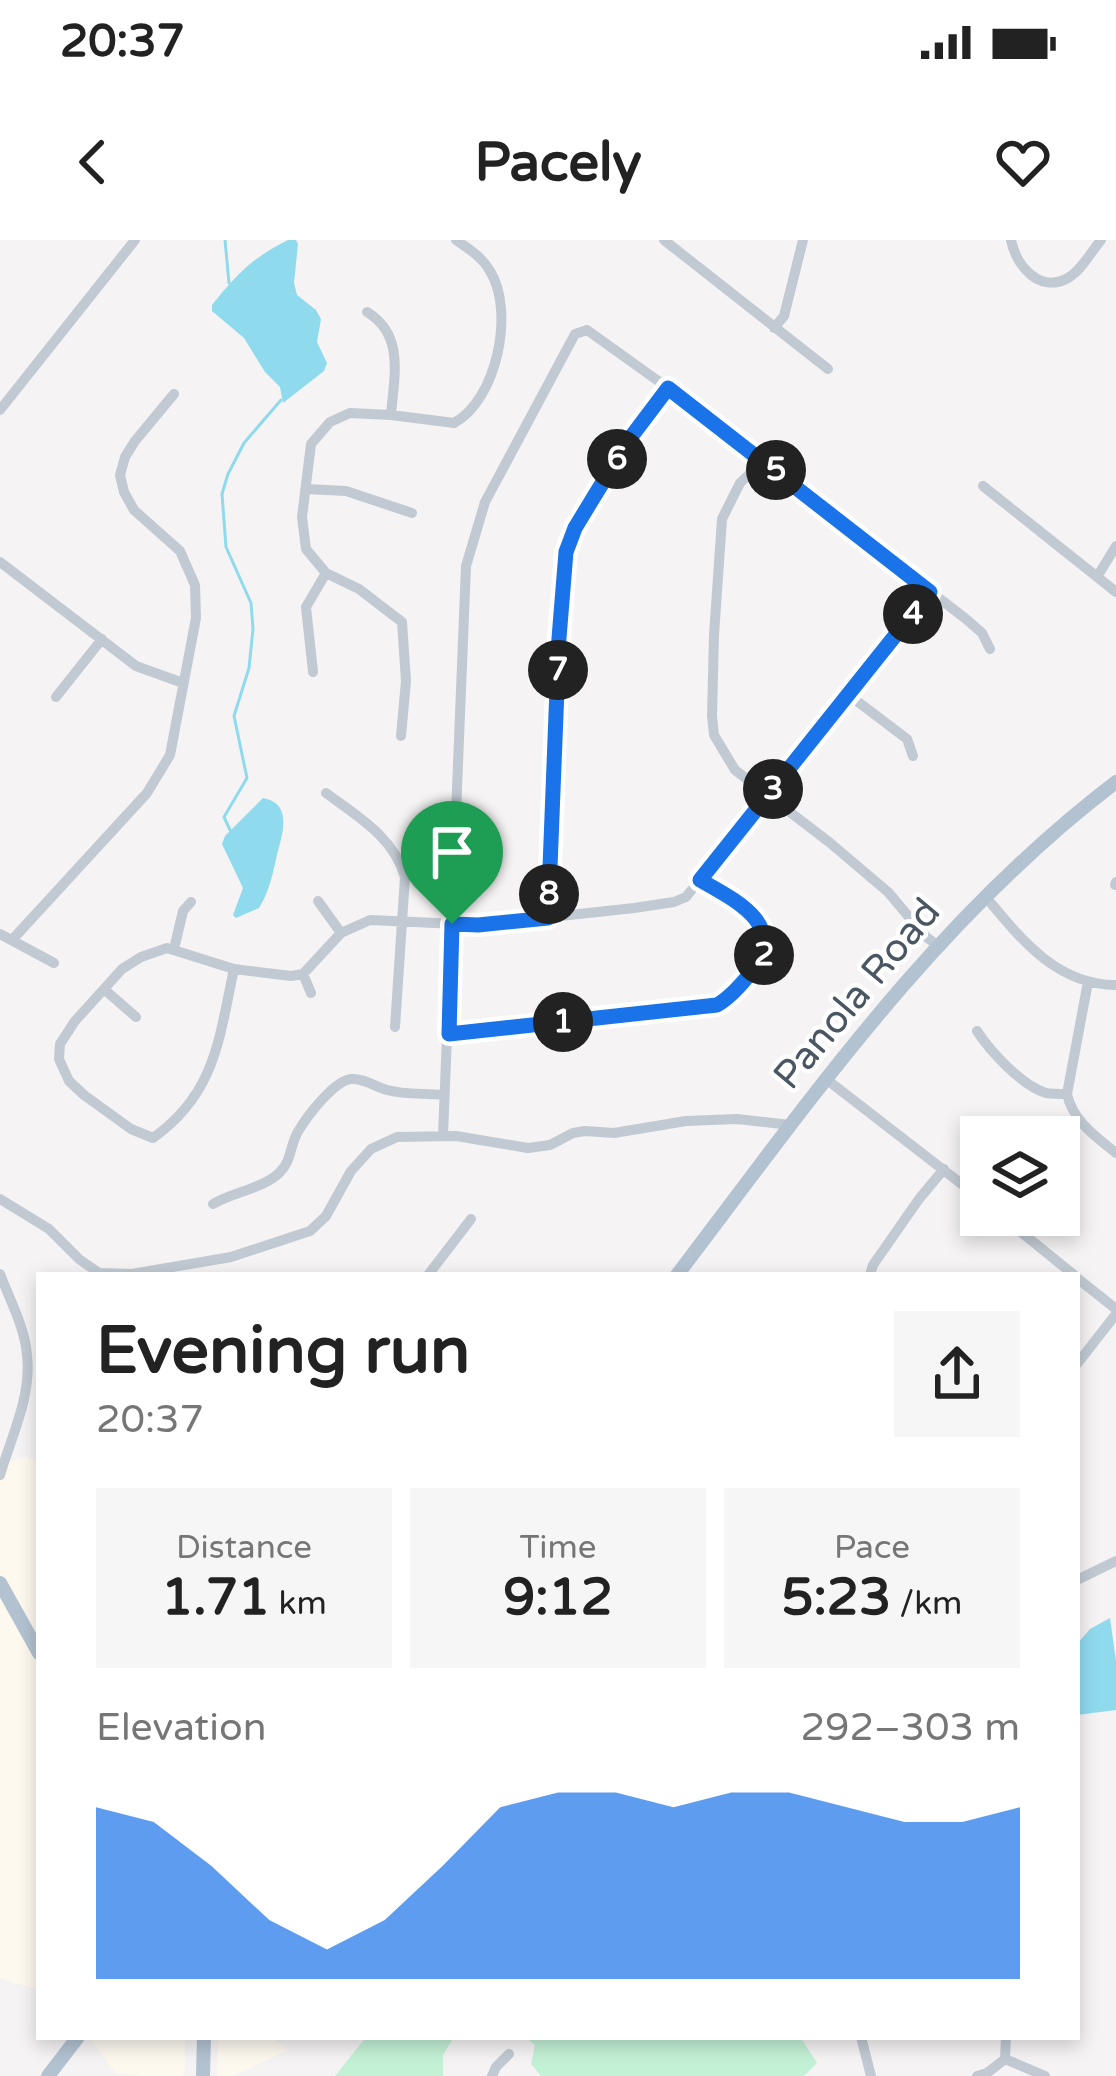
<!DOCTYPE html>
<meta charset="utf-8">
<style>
body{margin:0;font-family:"Varela Round",sans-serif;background:#f6f6f6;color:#222;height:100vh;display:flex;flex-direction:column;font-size:45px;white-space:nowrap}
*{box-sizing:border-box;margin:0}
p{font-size:39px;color:#767676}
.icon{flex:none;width:66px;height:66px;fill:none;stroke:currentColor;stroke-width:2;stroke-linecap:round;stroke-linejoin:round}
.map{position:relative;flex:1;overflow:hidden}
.panel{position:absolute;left:36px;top:1032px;width:1044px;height:768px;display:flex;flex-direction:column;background:#fff;border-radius:0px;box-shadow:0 6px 18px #0003}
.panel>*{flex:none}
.fabs{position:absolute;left:960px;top:876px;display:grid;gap:24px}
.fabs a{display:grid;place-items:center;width:120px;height:120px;border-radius:0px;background:#fff;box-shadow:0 6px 18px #0003;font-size:60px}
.pin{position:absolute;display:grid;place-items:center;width:102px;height:102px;color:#fff;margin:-123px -51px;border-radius:50% 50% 50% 0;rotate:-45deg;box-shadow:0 0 12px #0007}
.pin .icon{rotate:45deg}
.km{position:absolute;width:60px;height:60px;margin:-30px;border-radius:50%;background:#222;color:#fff;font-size:33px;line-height:60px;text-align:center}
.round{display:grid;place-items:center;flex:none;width:126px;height:126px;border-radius:0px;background:#f6f6f6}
.head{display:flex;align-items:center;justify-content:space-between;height:204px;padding:0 60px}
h1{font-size:66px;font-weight:700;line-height:90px}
.stats{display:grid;grid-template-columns:repeat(3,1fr);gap:18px;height:204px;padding:12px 60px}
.stats div{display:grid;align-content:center;border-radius:0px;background:#f6f6f6;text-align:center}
.stats b{font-size:51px;font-weight:700}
.stats small{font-size:33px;font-weight:400}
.stats p{font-size:33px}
.chart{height:336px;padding:24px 60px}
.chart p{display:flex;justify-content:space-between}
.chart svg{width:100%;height:216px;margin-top:12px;fill:#1a73e8;opacity:.7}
.status{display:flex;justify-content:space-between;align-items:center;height:84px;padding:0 60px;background:#fff;direction:ltr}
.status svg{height:33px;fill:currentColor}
header{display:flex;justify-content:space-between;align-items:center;height:156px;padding:0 60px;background:#fff;font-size:54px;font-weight:700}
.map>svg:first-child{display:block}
.commercial{fill:#fdf9ef}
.green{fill:#c3f1d5}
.water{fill:#90daee}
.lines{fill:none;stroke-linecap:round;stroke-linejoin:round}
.stream{stroke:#90daee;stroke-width:3}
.minor{stroke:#c1cad2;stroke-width:10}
.major{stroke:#b3c2d1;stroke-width:14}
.route-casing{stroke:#fff;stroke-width:24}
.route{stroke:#1a73e8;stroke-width:15}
.labels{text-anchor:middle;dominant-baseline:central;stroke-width:9;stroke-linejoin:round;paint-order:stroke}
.street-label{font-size:39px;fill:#4a5661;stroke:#fff}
</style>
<div class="status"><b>20:37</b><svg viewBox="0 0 49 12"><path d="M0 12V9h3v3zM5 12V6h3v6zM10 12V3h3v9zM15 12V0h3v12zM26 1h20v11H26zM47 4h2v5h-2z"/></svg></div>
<header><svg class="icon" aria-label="back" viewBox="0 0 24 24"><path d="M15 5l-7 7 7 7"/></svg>Pacely<svg class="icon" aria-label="heart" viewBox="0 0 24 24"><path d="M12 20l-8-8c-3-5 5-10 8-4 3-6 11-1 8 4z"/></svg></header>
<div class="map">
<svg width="1116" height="1836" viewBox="0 0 1116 1836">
<rect width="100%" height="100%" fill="#f5f3f3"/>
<path class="commercial" d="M26,1217L39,1222V1750L0,1738V1224Z
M89,1797H185V1833L183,1836H140L116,1833Z
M218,1797H273L288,1810L233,1836H217Z"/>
<path class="green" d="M366,1797H454L443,1815V1836H335Z
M525,1797H795L803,1801L817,1823L804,1836H541L531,1824L535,1805Z"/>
<path class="water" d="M288,0H296L298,4L294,43L297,55L316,70L321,79L317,102L327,123L324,131L283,163L280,147L265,132L244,98L212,71V65C237,34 252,18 288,0Z
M263,558C295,564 281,597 276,619C273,633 270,646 264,659L259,668L236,678L233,675L243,648L222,604L225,596Z
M1110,1378L1116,1421V1470L1077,1475V1404L1090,1389Z"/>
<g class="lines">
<path class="stream" d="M225,0L229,43
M230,590L224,577L247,538L234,476L249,428L253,389L251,363L226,307L222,254L228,234L244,203L281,160"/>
<path class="minor" d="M664,0L828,129
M1011,0C1016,25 1039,54 1068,38C1081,31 1091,12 1101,0
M367,72C405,95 394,136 391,175
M774,88L784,76L803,0
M0,170L135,0
M763,221L740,243L722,279L714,395L712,476L714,495L735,530L829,602L888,652L925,696L937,705
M983,246L1116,352
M306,249L346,251L412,273
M0,322L136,426L183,443
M1097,337L1116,306
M313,432L306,367L326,333
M849,455L907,499L913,516
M56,457L102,399
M401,496L406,441L402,382L359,349L326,333L306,309L302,277L311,204L330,182L350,173L391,175L454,183C497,160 515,71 490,31C482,17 469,9 456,0
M326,553C357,576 394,597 405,637L395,787
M1115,645L1116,642
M985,656C1020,698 1056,745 1116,745
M318,661L341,693
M548,678L559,398L567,312L575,288L595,255L631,197L668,148
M0,694L54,723
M12,700L147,553L170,515L196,378L195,345L180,311L134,270L124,252L120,235L125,217L135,201L174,154
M174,709L183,671L191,662
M234,729C219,798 216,853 153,898L131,889L84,855L69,841L59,819L60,804L75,781L122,729L141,717L167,708L234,729L291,736L303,734L341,693L370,680L478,685L634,668L674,662L686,657L930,352
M303,734L311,753
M1088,742L1067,854C1073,881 1095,896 1116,913
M105,750L136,777
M977,791C990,811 1022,846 1046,853C1053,854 1060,854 1067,854
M449,794L717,765C731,757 742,744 752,731C787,685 737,660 700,640
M826,839L981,959
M443,895L466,326L485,262L575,94L587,90L668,148L966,379L982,393L990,409
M0,959L49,989L79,1019L99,1033L132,1034L231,1017L310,991L326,976L351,931L371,909L397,897L456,896L528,908L550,905L573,893L585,891L614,893L686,881L737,879L791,885
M213,964C233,952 265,948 280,932C292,921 290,903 299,890C308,875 334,841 351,839C363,838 376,847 387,850C405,855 425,853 443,855
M1000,975L1074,1035
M0,1034C10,1060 25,1088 27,1115C32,1155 11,1198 0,1235
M428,1035L471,979
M870,1035L873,1025L919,959L944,929
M1077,1038L1116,1069
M1077,1124L1116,1074
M1077,1340L1116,1321
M861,1797L871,1836
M1005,1819L1045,1836
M492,1836L496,1827L509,1814
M977,1836L987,1833L1005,1819L1006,1797"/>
<path class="major" d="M677,1035C813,856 935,680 1116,542
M0,1343L39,1413
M48,1836L78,1797
M203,1836L204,1797"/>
</g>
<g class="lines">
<defs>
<path id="route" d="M668,148L930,352L700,640C737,661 787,685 752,731C742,744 731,757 717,765L449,794L452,684L478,685L548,678L559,398L566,312L575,288L595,255L631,197Z"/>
</defs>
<use href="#route" class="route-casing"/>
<use href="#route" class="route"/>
</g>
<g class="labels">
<g class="street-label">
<text transform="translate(857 754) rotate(-50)">Panola Road</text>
</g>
</g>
</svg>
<div class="fabs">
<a><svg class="icon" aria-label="layers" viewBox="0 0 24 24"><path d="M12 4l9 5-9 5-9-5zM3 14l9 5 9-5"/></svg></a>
</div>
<div class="pin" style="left:452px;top:684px;background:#1e9e55"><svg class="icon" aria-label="arrive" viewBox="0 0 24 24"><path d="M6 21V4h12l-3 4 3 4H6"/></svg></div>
<b class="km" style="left:563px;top:782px">1</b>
<b class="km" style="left:764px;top:715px">2</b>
<b class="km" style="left:773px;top:549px">3</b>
<b class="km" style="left:913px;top:374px">4</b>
<b class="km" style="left:776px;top:230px">5</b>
<b class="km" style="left:617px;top:219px">6</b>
<b class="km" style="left:558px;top:430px">7</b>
<b class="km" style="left:549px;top:654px">8</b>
<section class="panel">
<div class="head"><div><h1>Evening run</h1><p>20:37</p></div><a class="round"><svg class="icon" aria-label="share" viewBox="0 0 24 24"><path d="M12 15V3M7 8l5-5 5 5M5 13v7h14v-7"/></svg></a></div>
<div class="stats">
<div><p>Distance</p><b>1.71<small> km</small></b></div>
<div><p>Time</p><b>9:12</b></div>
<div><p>Pace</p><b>5:23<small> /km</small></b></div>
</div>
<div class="chart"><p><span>Elevation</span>292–303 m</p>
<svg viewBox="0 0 160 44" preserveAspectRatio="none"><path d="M0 44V9L10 12L20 21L30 32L40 38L50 32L60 21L70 9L80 6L90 6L100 9L110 6L120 6L130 9L140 12L150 12L160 9V44z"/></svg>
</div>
</section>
</div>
